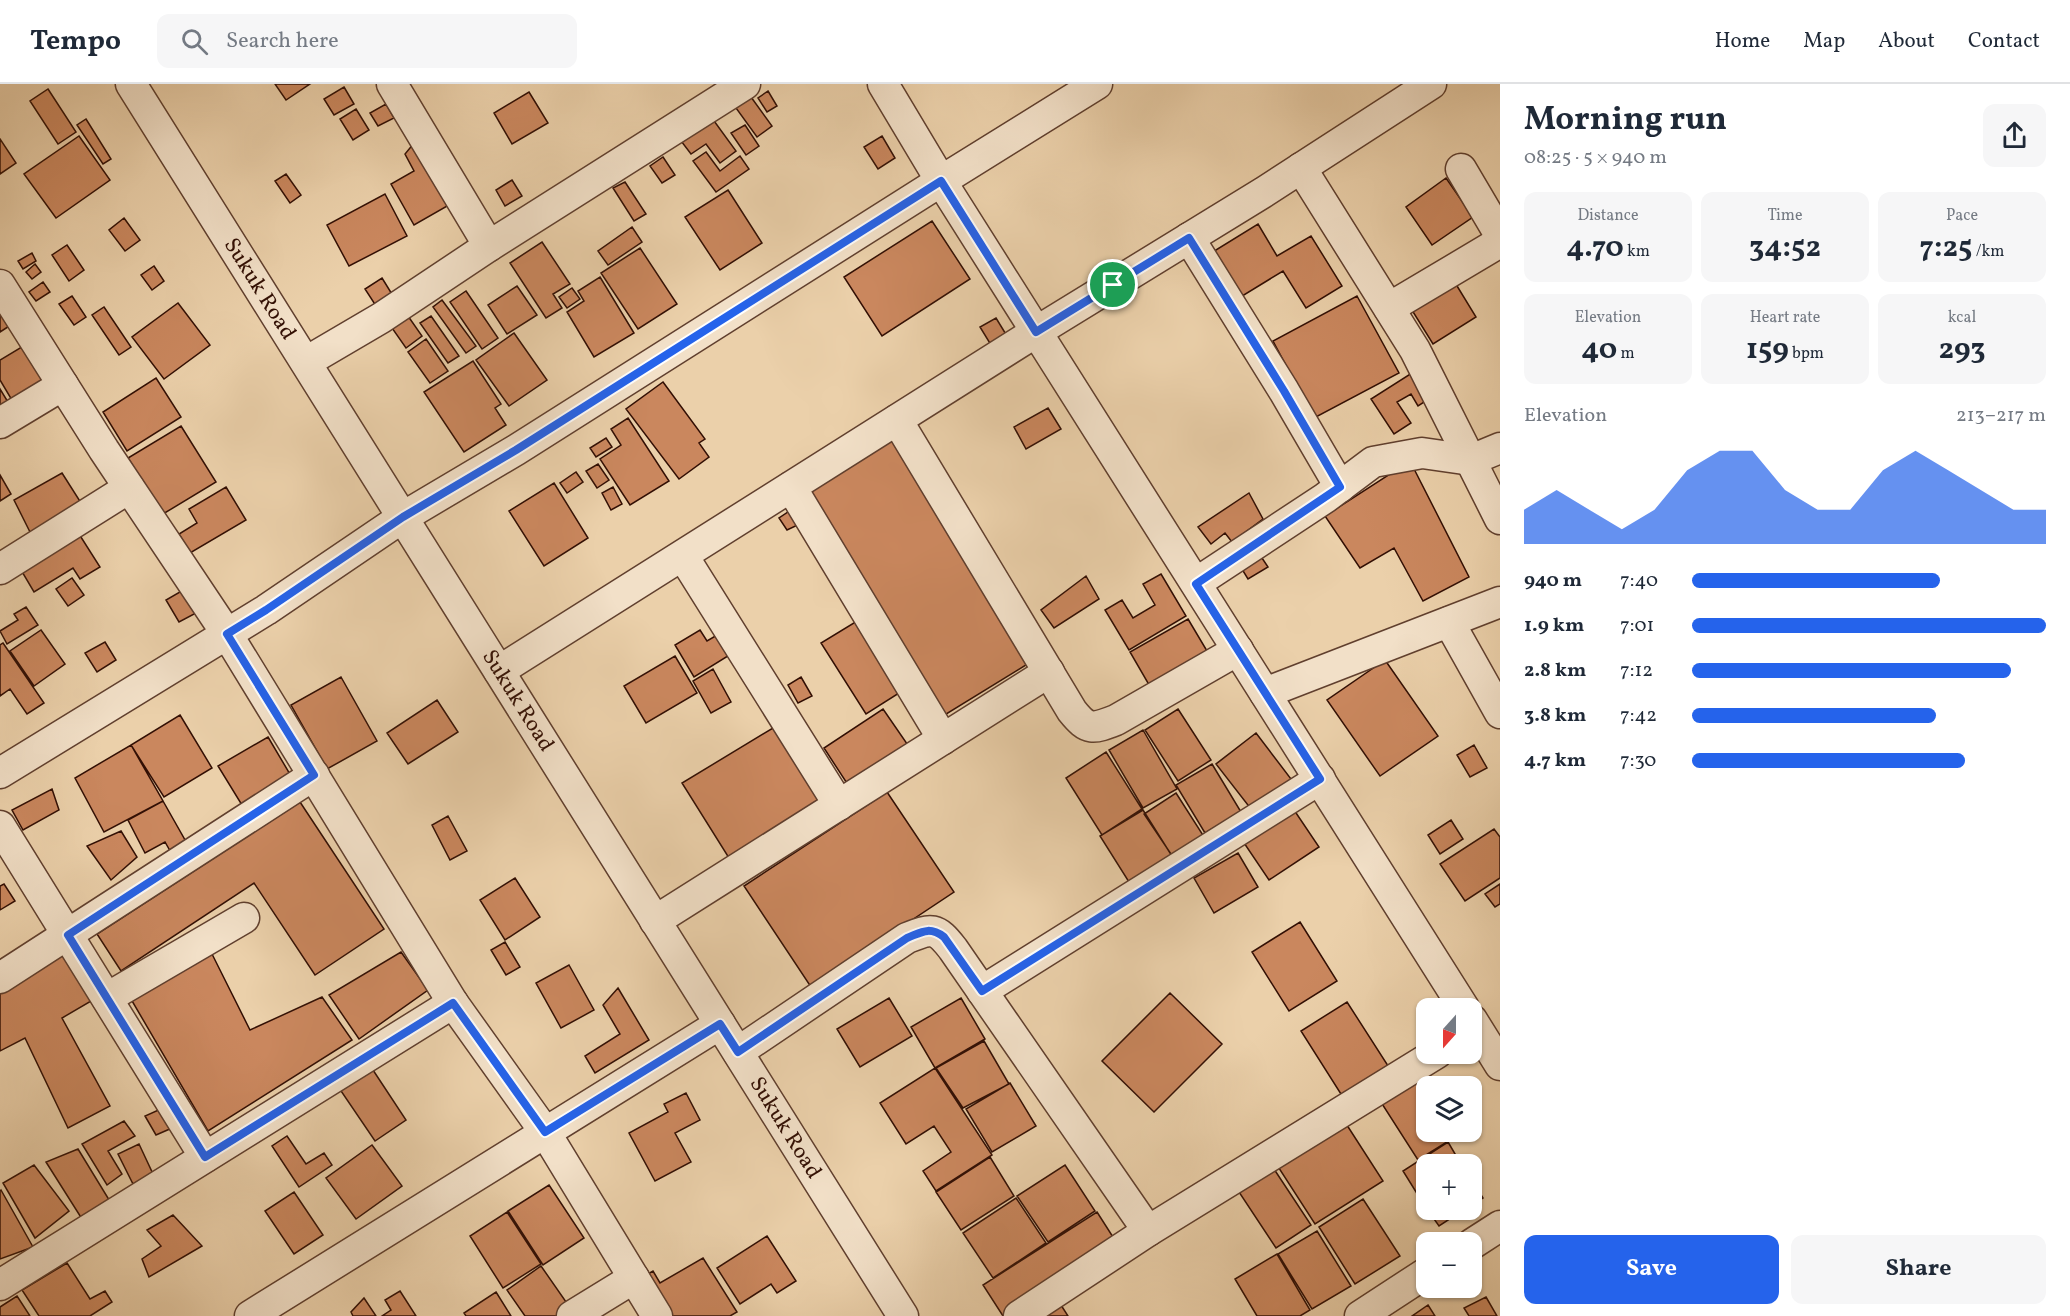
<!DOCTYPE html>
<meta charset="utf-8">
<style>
body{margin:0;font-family:Vollkorn,serif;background:#f6f6f7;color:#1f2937;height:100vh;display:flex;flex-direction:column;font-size:22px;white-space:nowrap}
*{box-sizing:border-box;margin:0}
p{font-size:20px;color:#747a83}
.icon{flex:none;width:33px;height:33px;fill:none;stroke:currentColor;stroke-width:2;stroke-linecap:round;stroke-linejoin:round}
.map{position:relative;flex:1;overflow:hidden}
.drawer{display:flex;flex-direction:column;background:#fff;width:570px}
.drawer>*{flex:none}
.needle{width:39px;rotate:201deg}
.controls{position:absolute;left:1416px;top:914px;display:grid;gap:12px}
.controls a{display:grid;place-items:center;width:66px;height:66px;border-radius:12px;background:#fff;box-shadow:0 2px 4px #0004;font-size:30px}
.pin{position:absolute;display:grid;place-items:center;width:51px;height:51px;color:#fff;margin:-26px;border:3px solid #fff;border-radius:50%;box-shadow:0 2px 6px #0007}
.round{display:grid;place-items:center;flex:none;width:63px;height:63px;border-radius:12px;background:#f6f6f7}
.overview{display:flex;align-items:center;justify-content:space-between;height:102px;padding:0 24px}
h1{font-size:33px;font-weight:700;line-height:45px}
.metrics{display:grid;grid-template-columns:repeat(3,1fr);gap:9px;height:102px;padding:6px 24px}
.metrics div{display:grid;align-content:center;border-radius:12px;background:#f6f6f7;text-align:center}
.metrics b{font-size:30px;font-weight:700}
.metrics small{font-size:16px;font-weight:400}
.metrics p{font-size:16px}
.chart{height:168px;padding:12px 24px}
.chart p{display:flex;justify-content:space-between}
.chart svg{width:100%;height:108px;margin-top:6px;fill:#2563eb;opacity:.7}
.button{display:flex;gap:12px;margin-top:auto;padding:12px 24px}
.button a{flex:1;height:69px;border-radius:12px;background:#2563eb;color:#fff;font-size:24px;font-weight:700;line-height:69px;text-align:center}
.button a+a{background:#f6f6f7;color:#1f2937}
ul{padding:0 24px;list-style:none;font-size:20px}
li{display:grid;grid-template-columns:96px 72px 1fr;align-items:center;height:45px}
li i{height:15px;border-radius:8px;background:#2563eb}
header{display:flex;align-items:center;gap:36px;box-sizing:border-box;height:84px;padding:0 30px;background:#fff;border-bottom:2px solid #e0e1e3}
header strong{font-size:28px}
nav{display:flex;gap:33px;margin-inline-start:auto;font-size:21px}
.search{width:420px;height:54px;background:#f6f6f7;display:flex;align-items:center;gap:15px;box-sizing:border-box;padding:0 21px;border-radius:12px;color:#747a83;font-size:22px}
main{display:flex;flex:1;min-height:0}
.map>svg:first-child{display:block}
.building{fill:#ca875e;stroke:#320f04;stroke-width:1.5}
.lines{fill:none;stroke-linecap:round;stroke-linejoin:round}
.minor-casing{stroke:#603f2e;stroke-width:33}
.minor{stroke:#f2e0c8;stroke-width:30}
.route-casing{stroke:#fff;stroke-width:12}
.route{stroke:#2563eb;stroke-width:8}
.labels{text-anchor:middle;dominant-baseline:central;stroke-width:5;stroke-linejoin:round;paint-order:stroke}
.street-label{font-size:22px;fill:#320f04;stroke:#f2e0c8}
</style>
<header>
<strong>Tempo</strong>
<div class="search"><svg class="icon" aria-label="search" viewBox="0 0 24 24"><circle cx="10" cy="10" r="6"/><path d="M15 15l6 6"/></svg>Search here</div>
<nav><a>Home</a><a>Map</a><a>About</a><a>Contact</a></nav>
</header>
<main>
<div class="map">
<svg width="1500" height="1232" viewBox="0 0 1500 1232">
<rect width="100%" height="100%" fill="#ebd0aa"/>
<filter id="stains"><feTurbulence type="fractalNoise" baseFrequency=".00333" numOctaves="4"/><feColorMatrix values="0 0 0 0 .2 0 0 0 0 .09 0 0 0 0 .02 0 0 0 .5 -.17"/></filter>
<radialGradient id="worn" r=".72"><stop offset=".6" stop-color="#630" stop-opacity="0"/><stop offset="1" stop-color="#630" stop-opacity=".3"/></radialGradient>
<path class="building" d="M275,0H310L286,16Z
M344,3L354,20L334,31L324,15Z
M48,5L76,48L58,60L30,17Z
M768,7L777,22L767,28L758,14Z
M529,8L548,39L512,60L494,29Z
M751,13L772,42L757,53L736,24Z
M386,20L394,34L378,42L370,29Z
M356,25L369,46L353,56L340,35Z
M709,30L736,67L720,79L706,60L691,70L678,53Z
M86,35L111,75L103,80L77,41Z
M745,41L759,62L746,71L731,49Z
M79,52L110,96L56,134L24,90Z
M882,52L895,74L878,85L864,63Z
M0,55L16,79L0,90Z
M414,59L449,121L414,141L391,100L414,87L405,70Z
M706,68L720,87L740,72L749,85L716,108L693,77Z
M663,73L675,91L662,99L650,82Z
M286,90L301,111L290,119L275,97Z
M1446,94L1473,133L1432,161L1406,123Z
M512,96L522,112L505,122L496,106Z
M625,98L646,130L634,137L613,104Z
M728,106L762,159L720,186L685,133Z
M385,110L407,152L349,182L327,141Z
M124,134L140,156L125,167L109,146Z
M932,137L970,195L882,252L844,193Z
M1258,140L1277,172L1311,152L1342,202L1306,224L1283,187L1239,214L1211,169Z
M632,143L642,158L608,181L598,167Z
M542,158L570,200L553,210L562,224L546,234L510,179Z
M67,161L84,186L69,197L52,171Z
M640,164L677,220L638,245L601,189Z
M32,169L36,177L23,185L18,177Z
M35,180L41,188L32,195L26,188Z
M154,182L164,197L152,206L141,191Z
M600,193L634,249L594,273L567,228L584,217L578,207Z
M382,194L395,215L378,225L365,205Z
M1454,197L1476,233L1433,260L1410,223Z
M43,198L50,208L36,217L29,208Z
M517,202L537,231L507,250L488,221Z
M572,204L580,215L567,224L559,213Z
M466,207L498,254L482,265L450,218Z
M72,212L86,233L74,241L59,220Z
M1357,212L1399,289L1314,334L1273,257Z
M0,215L14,239L0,248Z
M442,216L476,262L466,269L433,223Z
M178,219L210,261L164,295L132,253Z
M104,223L131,263L119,271L92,231Z
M408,232L422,252L406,264L392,244Z
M431,232L459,272L448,279L420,239Z
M996,234L1007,252L991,261L980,243Z
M514,249L547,296L509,322L476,276Z
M426,255L448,287L430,299L408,268Z
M30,258L55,300L16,323L0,296V276Z
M473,277L501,320L495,324L506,341L464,368L424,308Z
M1415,287L1432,313L1418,322L1411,310L1397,318L1411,339L1394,350L1371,315Z
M156,294L181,333L127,367L103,328Z
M663,298L705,355L699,359L709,373L679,395L626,325Z
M0,305L11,323L0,330Z
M1048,324L1061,345L1026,365L1014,343Z
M628,334L669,397L630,421L600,375L621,361L611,345Z
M181,342L216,398L163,430L128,374Z
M606,354L612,363L596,373L590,364Z
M895,354L1034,576L943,632L804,410Z
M1410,377L1469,493L1423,517L1394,464L1360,484L1325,432Z
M598,380L609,396L597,404L586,387Z
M576,388L583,398L567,409L560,399Z
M62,389L83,422L32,452L14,416Z
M0,391L11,410L0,417Z
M554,399L588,454L544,482L509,427Z
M226,403L246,436L190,469L179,450L197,439L189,425Z
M613,403L622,420L611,426L602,409Z
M1249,409L1263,435L1232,458L1225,449L1211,460L1198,443Z
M794,424L802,439L787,446L779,434Z
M79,450L100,483L80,495L73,484L34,508L21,486Z
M1256,465L1268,483L1248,495L1237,477Z
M1161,490L1186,532L1129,566L1105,526L1122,516L1133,534L1155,521L1143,500Z
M1086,492L1099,515L1054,544L1041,526Z
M72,494L84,511L68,522L56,505Z
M185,505L198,528L179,538L166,516Z
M26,523L38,541L7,560L0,547L18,536L14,530Z
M862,534L907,604L866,630L821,559Z
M1188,535L1210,572L1152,606L1130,568Z
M41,546L65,580L34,602L10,567Z
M700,546L707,557L724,547L736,567L694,593L675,561Z
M105,558L116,576L97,588L85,569Z
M3,559L44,619L27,630L10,605L0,612V561Z
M675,572L697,609L646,639L624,602Z
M1385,576L1438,652L1380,692L1327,616Z
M713,585L731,618L711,629L693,597Z
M341,593L377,657L327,685L291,621Z
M801,593L812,612L798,619L788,601Z
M437,616L458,648L408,680L387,649Z
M883,625L912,667L852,707L824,664Z
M1178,625L1211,676L1178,697L1145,646Z
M180,631L212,684L164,713L131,661Z
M783,638L834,721L734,782L682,699Z
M1143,646L1177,705L1143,724L1109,666Z
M1256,649L1291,695L1251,725L1216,680Z
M268,653L294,697L245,726L218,682Z
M131,661L163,717L104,748L75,694Z
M1474,661L1487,684L1470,693L1457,671Z
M1106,668L1142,725L1102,751L1066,694Z
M1212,680L1241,728L1205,749L1176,701Z
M52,705L59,726L23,746L12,726Z
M887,708L954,808L811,903L744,802Z
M1176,709L1208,759L1177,779L1144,730Z
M163,717L189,763L173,772L165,758L145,769L128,736Z
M300,718L384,845L315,891L254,799L121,887L97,850Z
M1290,720L1319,763L1269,796L1240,753Z
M1143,726L1177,780L1134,806L1100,752Z
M448,732L467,767L450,776L432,741Z
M1451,736L1463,755L1440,770L1428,751Z
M1494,745L1500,753V794L1465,817L1440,780Z
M121,747L137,773L111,796L87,762Z
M1238,769L1258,803L1214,829L1194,794Z
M515,794L540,833L505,856L480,816Z
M4,800L15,817L0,826V802Z
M1500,800V820L1495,823L1485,810Z
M1300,838L1337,897L1289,927L1252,868Z
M505,858L520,883L506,891L491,866Z
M68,861L98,913L62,934L110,1022L68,1044L25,954L0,967V904Z
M211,868L250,946L322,913L352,956L208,1047L128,910Z
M401,868L428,906L359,955L329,911Z
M569,881L594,926L561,944L536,899Z
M618,904L649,956L595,989L585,972L620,950L603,921Z
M1170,909L1222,960L1154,1028L1102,977Z
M889,914L912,952L860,983L837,945Z
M961,914L985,955L935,984L911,943Z
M1347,918L1392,988L1346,1018L1301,947Z
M984,957L1009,1000L963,1024L936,984Z
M371,983L406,1036L375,1057L339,1004Z
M935,984L992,1071L936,1107L923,1087L951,1068L934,1042L906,1060L880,1019Z
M1415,989L1426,1007V1047H1451L1455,1053L1418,1076L1377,1012Z
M1010,999L1036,1042L992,1068L966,1025Z
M686,1009L700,1036L675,1049L691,1078L655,1097L629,1049L668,1028L664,1020Z
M163,1024L172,1044L156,1051L145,1032Z
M1343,1035L1383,1097L1315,1140L1275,1078Z
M124,1037L135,1052L108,1067L122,1090L107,1101L82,1060Z
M287,1052L306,1080L324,1069L332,1081L299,1103L272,1062Z
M1448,1058L1461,1080H1426V1124L1403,1087Z
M139,1060L153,1090L133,1100L118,1070Z
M372,1061L402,1102L356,1135L326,1094Z
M78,1065L111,1119L82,1135L46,1078Z
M990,1073L1014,1112L961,1146L936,1108Z
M34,1081L69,1127L35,1154L3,1099Z
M1065,1081L1095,1127L1048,1158L1017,1112Z
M1272,1082L1311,1141L1276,1164L1237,1105Z
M1472,1096L1483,1114L1472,1121Z
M549,1101L584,1154L543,1181L508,1127Z
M1,1106L33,1163L0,1175V1107Z
M294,1108L323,1151L294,1170L265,1127Z
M1016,1114L1046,1159L993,1194L963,1149Z
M1363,1115L1400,1172L1355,1200L1319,1143Z
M1427,1125H1465L1439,1142Z
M507,1128L541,1180L503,1204L470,1152Z
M1097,1128L1120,1164L1013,1232H1003L983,1201Z
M173,1131L202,1162L149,1193L142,1175L161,1162L147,1146Z
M1317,1147L1351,1202L1312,1225L1278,1170Z
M767,1152L796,1197L777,1209L771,1200L740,1220L717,1184Z
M1277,1170L1310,1226L1300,1232H1257L1235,1195Z
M703,1174L737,1228L730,1232H664L641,1194L653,1187L660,1199Z
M67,1179L90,1215L105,1207L112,1218L90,1232H39L22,1206Z
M541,1182L571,1225L561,1232H525L507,1206Z
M400,1207L416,1232H382L391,1226L385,1216Z
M496,1208L511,1232H466L464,1229Z
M17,1212L30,1232H0V1223Z
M1486,1213L1497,1232H1469L1464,1224Z
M364,1214L376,1232H353L351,1228Z
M1059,1218L1068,1232H1038Z
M1428,1221L1435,1232H1412Z"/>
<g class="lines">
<defs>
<g id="minor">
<path id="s1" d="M131,0L903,1232"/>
<path d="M392,0L489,162"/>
<path d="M883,0L941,97L1464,924"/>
<path d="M1301,84L1415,266L1500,435"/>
<path d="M1461,85L1500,151"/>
<path d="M1189,154L1284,307L1340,403"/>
<path d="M0,201L104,366L227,550L453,919L545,1048L657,1232"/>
<path d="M1389,224L1500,158"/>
<path d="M306,278L381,234L489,162L745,0"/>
<path d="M897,336L1072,627C1088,647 1093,645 1116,636L1238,566"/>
<path d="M0,339L63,301"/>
<path d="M791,403L943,655"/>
<path d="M683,472L839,721"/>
<path d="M0,485L129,404"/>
<path d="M1196,499L1325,414L1373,378L1422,369L1471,376L1500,364"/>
<path d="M1449,538L1500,629"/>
<path d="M499,587L1036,248L1264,108L1431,0"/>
<path d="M1265,609L1500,518"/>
<path d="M0,689L266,526L403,433L516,366L941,97L1097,0"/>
<path d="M0,742L205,1073"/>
<path d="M655,837L1049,588"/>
<path d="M0,894L314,691"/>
<path d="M982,907L1320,695"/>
<path d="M107,914L244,834"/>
<path d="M1472,936L1500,981"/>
<path d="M738,968L907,854C932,844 936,843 953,865L1148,1147"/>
<path d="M1472,1160L1500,1142"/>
<path d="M0,1201L453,919"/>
<path d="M250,1232L720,940"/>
<path d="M572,1232L634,1194"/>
<path d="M1019,1232L1148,1147L1437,969"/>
<path d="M1360,1232L1426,1189"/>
</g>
</defs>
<use href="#minor" class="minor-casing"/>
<use href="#minor" class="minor"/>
</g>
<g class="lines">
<defs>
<path id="route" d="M941,97L1036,248L1189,154L1284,307L1340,403L1196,500L1320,695L982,907L944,853C929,842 922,848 907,854L738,968L720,940L545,1048L453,919L205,1073L68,851L314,691L227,550L266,526L403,433L516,366Z"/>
</defs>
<use href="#route" class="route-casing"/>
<use href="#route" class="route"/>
</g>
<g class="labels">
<g class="street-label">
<text stroke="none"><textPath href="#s1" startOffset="242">Sukuk Road</textPath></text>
<text stroke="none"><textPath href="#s1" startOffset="728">Sukuk Road</textPath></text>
<text stroke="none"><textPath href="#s1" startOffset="1232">Sukuk Road</textPath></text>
</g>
</g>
<rect width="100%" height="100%" filter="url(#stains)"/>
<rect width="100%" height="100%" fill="url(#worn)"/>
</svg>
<div class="controls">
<a><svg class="needle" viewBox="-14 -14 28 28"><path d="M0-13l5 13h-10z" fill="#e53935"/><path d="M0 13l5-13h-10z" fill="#747a83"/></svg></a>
<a><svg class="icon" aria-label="layers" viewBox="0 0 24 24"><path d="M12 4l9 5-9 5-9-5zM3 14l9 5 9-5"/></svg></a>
<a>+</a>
<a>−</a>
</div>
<div class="pin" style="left:1113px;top:201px;background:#1e9e55"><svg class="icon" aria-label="arrive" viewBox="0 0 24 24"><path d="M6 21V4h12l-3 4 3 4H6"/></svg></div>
</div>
<section class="drawer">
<div class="overview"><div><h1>Morning run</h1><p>08:25 · 5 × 940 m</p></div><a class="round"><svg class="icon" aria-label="share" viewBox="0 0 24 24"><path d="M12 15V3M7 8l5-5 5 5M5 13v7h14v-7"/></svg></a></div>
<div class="metrics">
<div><p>Distance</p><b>4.70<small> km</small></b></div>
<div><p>Time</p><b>34:52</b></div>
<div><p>Pace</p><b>7:25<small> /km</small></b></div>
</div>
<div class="metrics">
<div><p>Elevation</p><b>40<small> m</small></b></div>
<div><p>Heart rate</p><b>159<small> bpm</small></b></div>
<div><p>kcal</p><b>293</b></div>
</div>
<div class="chart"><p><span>Elevation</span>213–217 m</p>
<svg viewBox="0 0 160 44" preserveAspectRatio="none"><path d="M0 44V30L10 22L20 30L30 38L40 30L50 14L60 6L70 6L80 22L90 30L100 30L110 14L120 6L130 14L140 22L150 30L160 30V44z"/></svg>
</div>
<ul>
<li><b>940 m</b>7:40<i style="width:70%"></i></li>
<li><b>1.9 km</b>7:01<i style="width:100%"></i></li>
<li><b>2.8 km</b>7:12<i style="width:90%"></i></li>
<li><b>3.8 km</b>7:42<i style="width:69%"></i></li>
<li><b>4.7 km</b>7:30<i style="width:77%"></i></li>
</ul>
<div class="button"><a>Save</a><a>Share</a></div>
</section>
</main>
